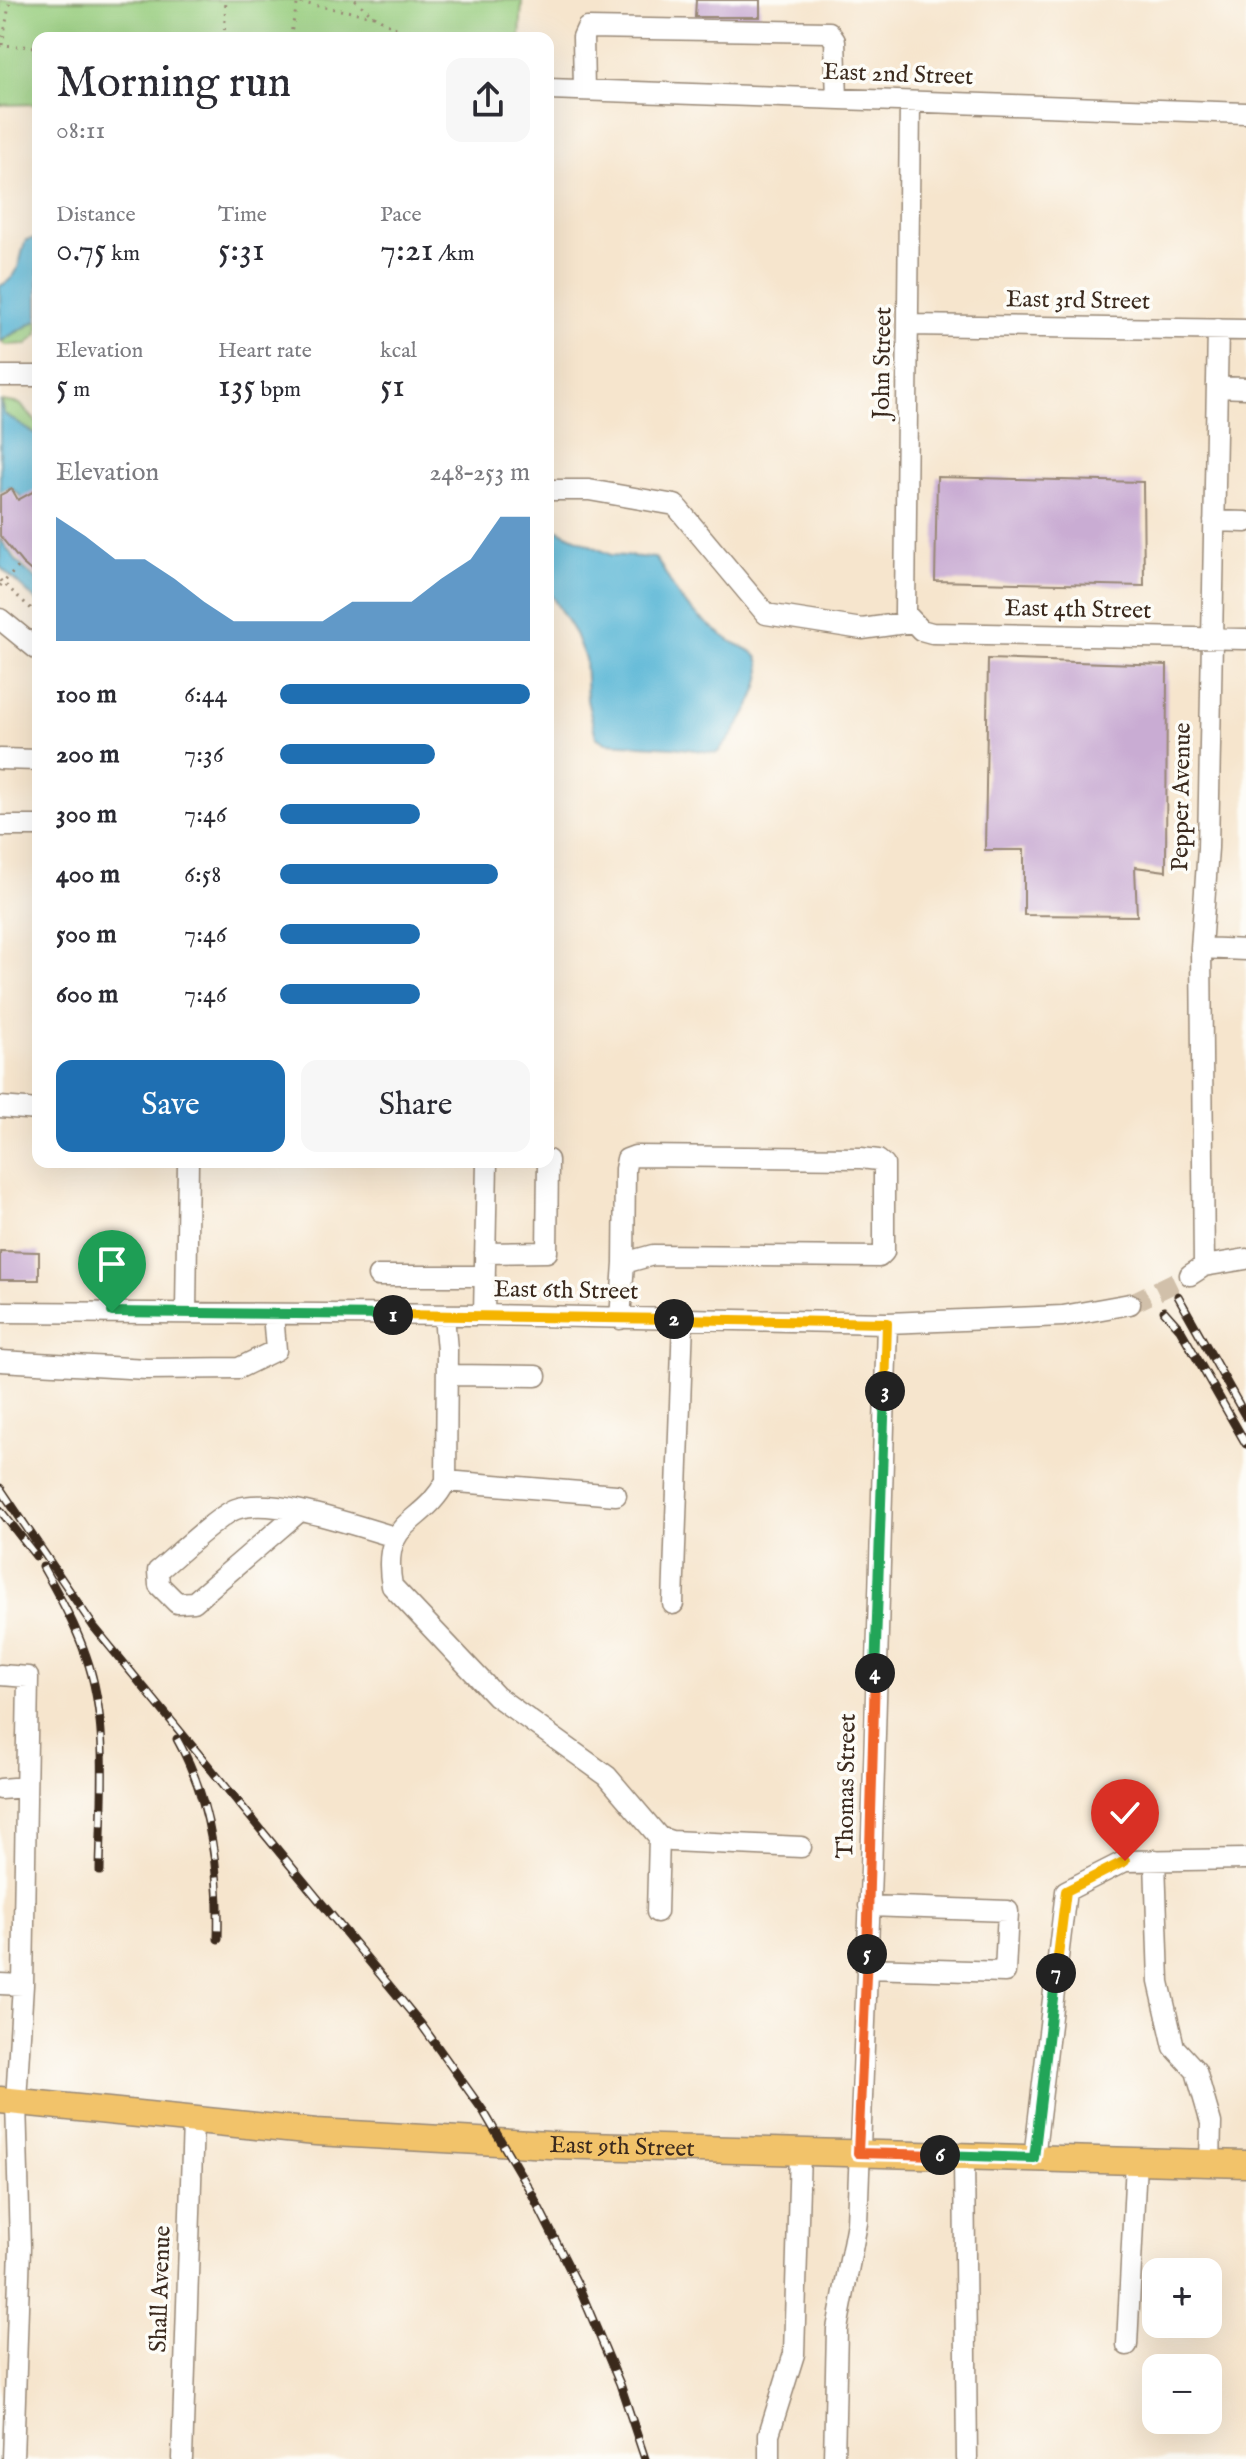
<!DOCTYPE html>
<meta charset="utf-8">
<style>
body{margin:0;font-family:"IM FELL English",serif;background:#f7f7f7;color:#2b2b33;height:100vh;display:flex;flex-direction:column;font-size:30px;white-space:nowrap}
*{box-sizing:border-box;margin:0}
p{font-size:26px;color:#7c7c81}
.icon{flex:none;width:44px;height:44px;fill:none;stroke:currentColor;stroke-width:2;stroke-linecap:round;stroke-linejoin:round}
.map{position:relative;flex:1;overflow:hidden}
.details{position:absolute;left:32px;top:32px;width:522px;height:1136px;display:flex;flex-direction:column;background:#fff;border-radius:16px;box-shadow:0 8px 32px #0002}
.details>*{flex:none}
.controls{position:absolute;left:1142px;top:2258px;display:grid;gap:16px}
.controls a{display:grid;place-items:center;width:80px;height:80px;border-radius:16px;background:#fff;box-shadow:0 8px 32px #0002;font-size:40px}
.pin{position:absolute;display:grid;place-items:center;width:68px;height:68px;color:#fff;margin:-82px -34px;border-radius:50% 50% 50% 0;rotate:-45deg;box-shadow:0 0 8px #0007}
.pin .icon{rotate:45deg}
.km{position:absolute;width:40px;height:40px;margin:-20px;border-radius:50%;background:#222;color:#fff;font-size:22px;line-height:40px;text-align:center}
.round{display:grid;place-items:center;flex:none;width:84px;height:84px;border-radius:16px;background:#f7f7f7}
.overview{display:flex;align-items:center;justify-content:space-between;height:136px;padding:0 24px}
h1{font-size:44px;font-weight:600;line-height:60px}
.metrics{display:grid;grid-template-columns:repeat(3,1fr);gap:12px;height:136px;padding:8px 24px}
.metrics div{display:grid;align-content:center}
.metrics b{font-size:34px;font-weight:600}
.metrics small{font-size:22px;font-weight:400}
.metrics p{font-size:22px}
.chart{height:224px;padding:16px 24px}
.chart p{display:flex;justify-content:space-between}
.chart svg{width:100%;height:144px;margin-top:8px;fill:#1f6fb2;opacity:.7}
.cta{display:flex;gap:16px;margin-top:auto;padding:16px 24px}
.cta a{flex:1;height:92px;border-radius:16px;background:#1f6fb2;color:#fff;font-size:32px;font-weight:600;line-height:92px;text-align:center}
.cta a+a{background:#f7f7f7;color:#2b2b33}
ul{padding:0 24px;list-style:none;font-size:26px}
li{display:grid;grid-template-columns:128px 96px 1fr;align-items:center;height:60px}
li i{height:20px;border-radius:10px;background:#1f6fb2}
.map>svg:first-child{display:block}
.green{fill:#97cd7e;stroke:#697c4e;stroke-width:2}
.water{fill:#56b5d5;stroke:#48707a;stroke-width:2}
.building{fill:#c9acd3}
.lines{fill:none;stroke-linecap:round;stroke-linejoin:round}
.minor-tunnel{stroke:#d1c0aa;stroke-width:20;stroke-dasharray:20 10;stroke-linecap:butt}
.minor-casing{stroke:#988876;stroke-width:23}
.major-casing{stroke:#988876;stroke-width:29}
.path{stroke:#988876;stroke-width:3;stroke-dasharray:2 6;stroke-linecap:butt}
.minor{stroke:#fff;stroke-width:20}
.major{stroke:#f2c36a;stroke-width:26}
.rail-casing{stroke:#3b2a1e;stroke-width:9}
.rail{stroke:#fdfcf7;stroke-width:6;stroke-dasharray:18;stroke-linecap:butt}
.split-1-casing{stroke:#fff;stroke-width:16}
.split-2-casing{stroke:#fff;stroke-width:16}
.split-3-casing{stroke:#fff;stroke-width:16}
.split-4-casing{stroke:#fff;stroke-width:16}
.split-5-casing{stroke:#fff;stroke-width:16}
.split-6-casing{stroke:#fff;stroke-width:16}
.split-7-casing{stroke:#fff;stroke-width:16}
.split-8-casing{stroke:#fff;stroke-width:16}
.split-1{stroke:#22a559;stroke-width:10}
.split-2{stroke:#f5b400;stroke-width:10}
.split-3{stroke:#f5b400;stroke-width:10}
.split-4{stroke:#22a559;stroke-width:10}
.split-5{stroke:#f0652b;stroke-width:10}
.split-6{stroke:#f0652b;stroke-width:10}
.split-7{stroke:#22a559;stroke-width:10}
.split-8{stroke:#f5b400;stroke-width:10}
.labels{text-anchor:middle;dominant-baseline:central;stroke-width:7;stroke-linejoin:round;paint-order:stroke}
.street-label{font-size:24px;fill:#3b2a1e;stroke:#fdfcf7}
</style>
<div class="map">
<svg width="1246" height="2459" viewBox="0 0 1246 2459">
<rect width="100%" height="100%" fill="#fdfcf7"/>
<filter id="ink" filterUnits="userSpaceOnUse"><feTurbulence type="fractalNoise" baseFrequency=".0125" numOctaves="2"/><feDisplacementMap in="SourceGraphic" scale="16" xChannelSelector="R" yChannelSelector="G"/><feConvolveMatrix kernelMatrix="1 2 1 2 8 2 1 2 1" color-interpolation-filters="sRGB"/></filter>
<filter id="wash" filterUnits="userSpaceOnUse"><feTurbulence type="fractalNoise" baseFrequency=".006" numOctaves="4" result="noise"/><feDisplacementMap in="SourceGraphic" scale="32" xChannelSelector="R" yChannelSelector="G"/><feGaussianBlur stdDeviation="1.8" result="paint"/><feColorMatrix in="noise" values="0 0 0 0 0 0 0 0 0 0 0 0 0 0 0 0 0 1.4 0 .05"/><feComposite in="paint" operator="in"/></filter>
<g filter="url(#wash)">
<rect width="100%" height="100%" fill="#f6e5cd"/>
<path class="green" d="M0,0H522L520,38H38V104L0,105Z
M38,320V334L27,344L5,345L2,341Z
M2,401L20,404L38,424V434L19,426L4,414Z"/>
<path class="water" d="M38,238V320L0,341V286C22,276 18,260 26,240Z
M0,401L4,414L38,436V511L10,487L0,492Z
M548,525L611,555L655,558C666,571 671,587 681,599C694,614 713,629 729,640C738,646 754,649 759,660C769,685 733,737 717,753L673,747L606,743L596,737L587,700L585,659L575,634L548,590Z
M0,539L18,563L38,581V602L0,567Z"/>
<g id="blocks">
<path class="building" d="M696,0H760V17H695Z
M937,477L1143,482L1144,586L935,581Z
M12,489L18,500L38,489V577L22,563L0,536V495Z
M988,659L1167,665L1166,871L1135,867L1137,916L1024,915V850H985Z
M0,1251L39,1252V1280H0Z"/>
</g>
</g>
<g filter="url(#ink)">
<use href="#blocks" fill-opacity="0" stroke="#988876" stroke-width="2"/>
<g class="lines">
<path class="minor-tunnel" d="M1130,1304L1190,1275"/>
<defs>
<path id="minor" d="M548,89L1246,113
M584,90L583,37L587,28L829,32L835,41L837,99
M910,103L905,613L921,630L932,633L1246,639
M909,325L1246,330
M0,376H38
M1217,387L1246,388
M548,490H589L675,505L766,614L862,629L912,622
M1214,521L1246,522
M0,619L38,650
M0,759L38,760
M0,826H38
M1201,948L1246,950
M0,1107L38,1110
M485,1253L547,1252L548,1160
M1204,1266L1201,948L1208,848L1218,329
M1190,1275L1204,1266L1246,1259
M378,1276H485
M0,1312L484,1315L887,1323L1063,1316L1130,1304
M186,1312L188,1162
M484,1315L487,1162
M444,1316L447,1350L446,1481C422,1528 380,1517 392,1586L496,1696L607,1776L659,1837L671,1841L801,1847
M620,1319L624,1263L653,1255L879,1257L884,1252V1165L878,1160L861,1158L635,1156L627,1159L625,1169L624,1263
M0,1361L147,1369L239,1368L276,1350L273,1314
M447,1375L536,1376
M446,1481L616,1495
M300,1511L194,1602L177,1603L159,1585L158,1571C175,1557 219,1515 236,1509C273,1496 356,1526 395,1537
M673,1604L683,1320
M0,1675L28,1677L23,1985L16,2101L20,2247L13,2459
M0,1789L26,1787
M1155,1860L1159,1982L1174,2047L1196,2071L1211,2123L1210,2163
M657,1912L659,1837
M866,1968L1005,1972L1008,1911L869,1906
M0,1984L23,1985
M964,2156L967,2459
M1034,2158L1066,1891L1125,1861L1246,1859
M1127,2345L1136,2162
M182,2459L193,2121
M769,2459V2434L794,2354L800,2152
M834,2459L837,2329L857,2223L871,1871L887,1323"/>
<g id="major">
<path id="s1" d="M0,2100L316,2132L549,2145L1246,2164"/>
</g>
</defs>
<use href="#minor" class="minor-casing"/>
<use href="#major" class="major-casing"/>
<path class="path" d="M285,0L374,16
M355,0L374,16L414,38
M224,38L226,0
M290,38L298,0
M0,45L38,47
M2,45L10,0
M0,580L38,615
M0,586L22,563"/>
<use href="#minor" class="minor"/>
<use href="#major" class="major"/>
<defs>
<path id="rail" d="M1178,1296L1246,1417
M1164,1311L1180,1329L1246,1444
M0,1488L94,1627L421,2024L484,2112L532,2194L578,2285L620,2384L645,2459
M0,1510L36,1556
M43,1567C59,1596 75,1624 86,1656C110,1724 101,1801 100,1871
M177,1739C211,1800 220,1870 218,1939"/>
</defs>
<use href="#rail" class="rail-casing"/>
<use href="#rail" class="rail"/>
</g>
</g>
<g class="lines" filter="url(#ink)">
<defs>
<path id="split-1" d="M112,1312L393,1315"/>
<path id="split-2" d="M393,1315L674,1319"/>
<path id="split-3" d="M674,1319L887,1323L885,1391"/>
<path id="split-4" d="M875,1673L885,1391"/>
<path id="split-5" d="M867,1954L875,1673"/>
<path id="split-6" d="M867,1954L858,2153L940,2155"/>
<path id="split-7" d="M940,2155L1034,2158L1056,1973"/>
<path id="split-8" d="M1056,1973L1066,1891L1125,1861"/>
</defs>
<use href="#split-1" class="split-1-casing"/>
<use href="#split-2" class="split-2-casing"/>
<use href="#split-3" class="split-3-casing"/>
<use href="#split-4" class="split-4-casing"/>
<use href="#split-5" class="split-5-casing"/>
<use href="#split-6" class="split-6-casing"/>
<use href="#split-7" class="split-7-casing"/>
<use href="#split-8" class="split-8-casing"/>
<use href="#split-1" class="split-1"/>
<use href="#split-2" class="split-2"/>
<use href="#split-3" class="split-3"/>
<use href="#split-4" class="split-4"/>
<use href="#split-5" class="split-5"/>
<use href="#split-6" class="split-6"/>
<use href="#split-7" class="split-7"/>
<use href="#split-8" class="split-8"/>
</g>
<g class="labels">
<g class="street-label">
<text transform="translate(898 75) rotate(2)">East 2nd Street</text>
<text transform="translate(1078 301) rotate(1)">East 3rd Street</text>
<text transform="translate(883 363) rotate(-89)">John Street</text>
<text transform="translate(1078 610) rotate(1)">East 4th Street</text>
<text transform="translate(1182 797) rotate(-89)">Pepper Avenue</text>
<text transform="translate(566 1291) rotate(1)">East 6th Street</text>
<text transform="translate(847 1786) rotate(-89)">Thomas Street</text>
<text stroke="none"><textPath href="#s1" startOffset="624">East 9th Street</textPath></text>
<text transform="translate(161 2289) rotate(-88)">Shall Avenue</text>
</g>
</g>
</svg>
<div class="controls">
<a>+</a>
<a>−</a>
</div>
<div class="pin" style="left:112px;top:1312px;background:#1e9e55"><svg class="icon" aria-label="arrive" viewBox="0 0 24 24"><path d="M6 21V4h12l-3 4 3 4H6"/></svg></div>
<div class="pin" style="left:1125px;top:1861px;background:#d93025"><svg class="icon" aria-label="check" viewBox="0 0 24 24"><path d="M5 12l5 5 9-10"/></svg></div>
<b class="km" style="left:393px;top:1315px">1</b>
<b class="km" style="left:674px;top:1319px">2</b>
<b class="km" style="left:885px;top:1391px">3</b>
<b class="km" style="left:875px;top:1673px">4</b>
<b class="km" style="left:867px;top:1954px">5</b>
<b class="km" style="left:940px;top:2155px">6</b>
<b class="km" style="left:1056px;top:1973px">7</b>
<section class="details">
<div class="overview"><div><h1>Morning run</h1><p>08:11</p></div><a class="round"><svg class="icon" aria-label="share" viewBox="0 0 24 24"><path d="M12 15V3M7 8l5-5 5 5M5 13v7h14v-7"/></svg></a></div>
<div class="metrics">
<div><p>Distance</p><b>0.75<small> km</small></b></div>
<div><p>Time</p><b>5:31</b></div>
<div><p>Pace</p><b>7:21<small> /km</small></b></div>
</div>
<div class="metrics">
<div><p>Elevation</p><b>5<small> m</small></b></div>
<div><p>Heart rate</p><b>135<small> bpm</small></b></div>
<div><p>kcal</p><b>51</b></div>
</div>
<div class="chart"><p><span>Elevation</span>248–253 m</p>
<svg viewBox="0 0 160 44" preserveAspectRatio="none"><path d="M0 44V6L10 12L20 19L30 19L40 25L50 32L60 38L70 38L80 38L90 38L100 32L110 32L120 32L130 25L140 19L150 6L160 6V44z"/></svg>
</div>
<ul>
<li><b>100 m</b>6:44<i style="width:100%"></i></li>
<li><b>200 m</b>7:36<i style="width:62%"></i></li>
<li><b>300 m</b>7:46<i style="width:56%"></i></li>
<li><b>400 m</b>6:58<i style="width:87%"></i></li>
<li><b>500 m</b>7:46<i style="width:56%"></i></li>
<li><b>600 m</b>7:46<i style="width:56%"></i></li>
</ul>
<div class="cta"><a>Save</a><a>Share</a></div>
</section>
</div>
